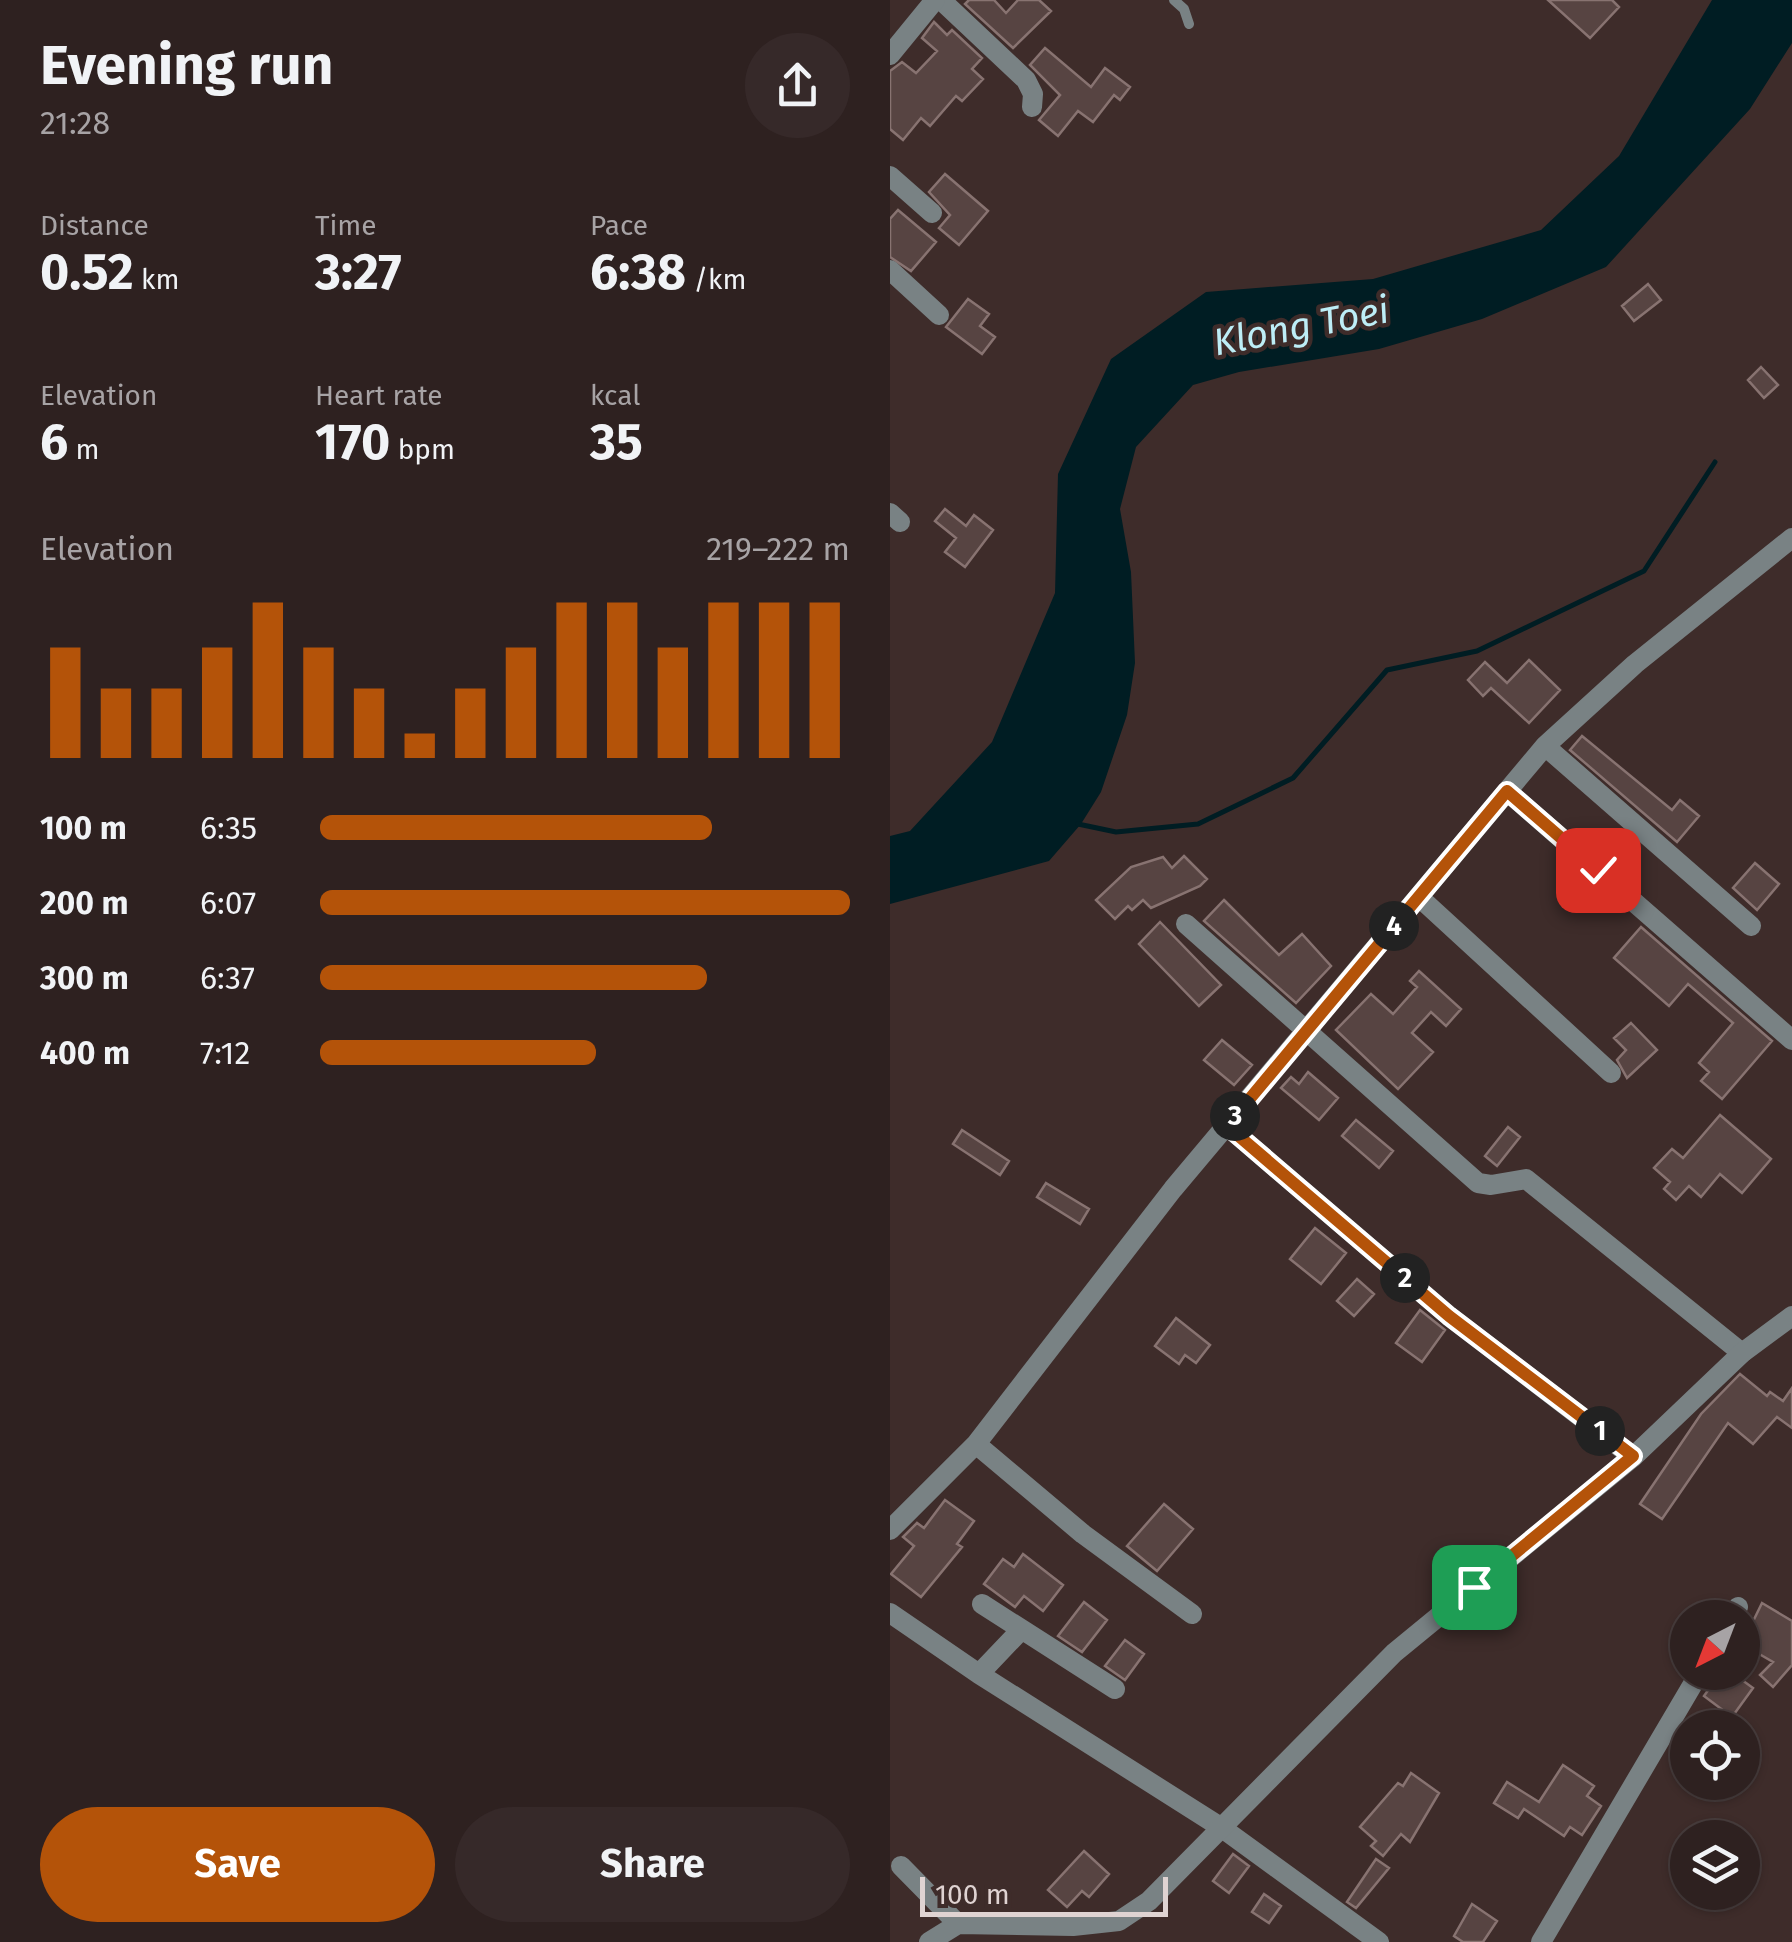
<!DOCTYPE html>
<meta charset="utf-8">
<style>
body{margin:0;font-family:"Fira Sans",sans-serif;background:#362929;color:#f1f3f6;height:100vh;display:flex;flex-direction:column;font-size:38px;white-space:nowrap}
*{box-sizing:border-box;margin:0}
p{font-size:32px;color:#a7a3a5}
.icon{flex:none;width:55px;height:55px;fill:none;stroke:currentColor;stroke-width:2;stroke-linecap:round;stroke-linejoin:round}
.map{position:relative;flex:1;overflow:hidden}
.side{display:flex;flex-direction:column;background:#2e2120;width:890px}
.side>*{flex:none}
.needle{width:65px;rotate:222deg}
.tools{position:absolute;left:780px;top:1600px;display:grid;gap:20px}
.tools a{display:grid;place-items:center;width:90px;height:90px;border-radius:50%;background:#2e2120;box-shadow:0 2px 8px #0004,0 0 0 2px #493e3e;font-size:50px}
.scale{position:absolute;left:30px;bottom:25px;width:248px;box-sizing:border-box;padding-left:10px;border:5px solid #dfd3d2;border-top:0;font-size:28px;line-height:35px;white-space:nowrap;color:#dfd3d2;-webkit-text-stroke:8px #3e2c2a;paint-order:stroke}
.pin{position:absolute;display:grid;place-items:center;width:85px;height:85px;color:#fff;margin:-42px;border-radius:20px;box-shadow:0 5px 15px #0006}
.km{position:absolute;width:50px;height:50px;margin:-25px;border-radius:50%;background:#222;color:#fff;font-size:28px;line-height:50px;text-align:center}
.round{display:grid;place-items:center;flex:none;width:105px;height:105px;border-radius:52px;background:#362929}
.head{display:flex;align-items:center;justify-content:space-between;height:170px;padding:0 40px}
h1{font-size:55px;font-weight:700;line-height:75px}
.stats{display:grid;grid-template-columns:repeat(3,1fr);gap:15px;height:170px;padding:10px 40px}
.stats div{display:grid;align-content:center}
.stats b{font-size:50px;font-weight:700}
.stats small{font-size:28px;font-weight:400}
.stats p{font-size:28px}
.chart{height:280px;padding:20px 40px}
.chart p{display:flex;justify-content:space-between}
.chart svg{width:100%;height:180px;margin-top:10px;stroke:#b45309;stroke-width:6}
.primary-button{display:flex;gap:20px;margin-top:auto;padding:20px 40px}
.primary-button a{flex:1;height:115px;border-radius:60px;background:#b45309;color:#fff;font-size:40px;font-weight:700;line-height:115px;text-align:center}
.primary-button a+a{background:#362929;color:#f1f3f6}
ul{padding:0 40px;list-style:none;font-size:32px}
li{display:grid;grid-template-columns:160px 120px 1fr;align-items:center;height:75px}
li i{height:25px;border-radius:12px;background:#b45309}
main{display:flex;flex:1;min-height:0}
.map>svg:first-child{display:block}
.water{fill:#001d23}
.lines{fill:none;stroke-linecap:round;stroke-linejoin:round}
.stream{stroke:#001d23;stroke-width:5}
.building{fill:#574442;stroke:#887371;stroke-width:2.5}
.service{stroke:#798284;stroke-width:10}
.minor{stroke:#798284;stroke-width:20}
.tertiary{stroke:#798284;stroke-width:20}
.route-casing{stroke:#fff;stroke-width:20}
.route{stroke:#b45309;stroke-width:12}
.labels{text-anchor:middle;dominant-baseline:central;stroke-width:9;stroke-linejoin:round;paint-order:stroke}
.water-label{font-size:38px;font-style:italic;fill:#bdedf6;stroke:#3e2c2a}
</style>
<main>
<section class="side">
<div class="head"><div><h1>Evening run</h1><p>21:28</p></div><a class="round"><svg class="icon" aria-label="share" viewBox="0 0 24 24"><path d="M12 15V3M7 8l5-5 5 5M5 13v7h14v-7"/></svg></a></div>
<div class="stats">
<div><p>Distance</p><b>0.52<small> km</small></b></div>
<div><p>Time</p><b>3:27</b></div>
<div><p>Pace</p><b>6:38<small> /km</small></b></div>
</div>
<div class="stats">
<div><p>Elevation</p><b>6<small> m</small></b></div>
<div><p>Heart rate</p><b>170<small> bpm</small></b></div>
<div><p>kcal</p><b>35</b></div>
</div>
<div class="chart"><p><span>Elevation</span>219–222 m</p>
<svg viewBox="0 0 160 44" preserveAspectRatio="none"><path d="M5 44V17M15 44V27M25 44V27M35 44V17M45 44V6M55 44V17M65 44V27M75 44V38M85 44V27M95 44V17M105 44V6M115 44V6M125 44V17M135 44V6M145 44V6M155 44V6"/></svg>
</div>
<ul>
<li><b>100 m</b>6:35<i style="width:74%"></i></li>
<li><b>200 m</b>6:07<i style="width:100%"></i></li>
<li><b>300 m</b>6:37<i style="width:73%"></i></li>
<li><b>400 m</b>7:12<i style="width:52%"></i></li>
</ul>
<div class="primary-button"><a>Save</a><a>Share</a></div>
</section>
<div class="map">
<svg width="902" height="1942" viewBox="0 0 902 1942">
<rect width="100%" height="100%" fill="#3e2c2a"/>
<path class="water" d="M822,0H902V43L860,109L716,267L592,319L489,349L349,372L303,385L246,447L230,509L241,572L245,663L237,715L211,792L191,824L159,861L0,904V836L20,831L102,742L165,593L168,474L221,359L316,292L483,279L651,230L729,156Z"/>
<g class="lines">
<path class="stream" d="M188,824L226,832L308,824L403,778L497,670L587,651L754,571L825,462"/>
</g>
<path class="building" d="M79,0H104L116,13L128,0H149L161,11L123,48L75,4Z
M658,0H722L729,7L700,38Z
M44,22L57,35L62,30L92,58L82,69L93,79L72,101L66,96L40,126L31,118L13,140L0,129V71L12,62L26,73L47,51L32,38Z
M155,48L201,87L215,68L240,87L230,100L224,95L203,122L188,111L168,136L149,120L170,95L140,65Z
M55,174L98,211L69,245L49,228L60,215L39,192Z
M8,210L46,242L21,271L0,257V219Z
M758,284L771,300L744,321L732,306Z
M78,299L99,314L90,326L105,337L92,354L56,327Z
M871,367L888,385L874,398L858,380Z
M55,509L76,526L84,515L103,530L75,567L55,552L66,538L45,521Z
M639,660L670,690L639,723L601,688L593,696L578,680L595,662L617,683Z
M692,736L782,810L790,800L809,816L787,842L680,750Z
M294,856L317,879L310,886L261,908L253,900L242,910L238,906L225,919L206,900L241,867L273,857L282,868Z
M865,863L889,884L867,910L843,888Z
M334,900L389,955L412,934L441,966L406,1003L314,921Z
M270,922L331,985L309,1006L249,944Z
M751,927L882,1041L832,1099L811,1081L819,1072L809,1063L843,1023L798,984L779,1006L724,958Z
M529,971L571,1009L556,1026L541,1012L522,1033L543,1052L508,1089L446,1030L481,994L503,1014L527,987L520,981Z
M741,1023L767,1050L737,1078L727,1060L736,1050L724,1038Z
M332,1040L362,1065L344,1085L314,1060Z
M418,1072L448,1098L429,1120L391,1088L401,1077L409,1084Z
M830,1115L881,1159L852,1193L830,1174L811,1197L799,1186L786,1200L774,1189L780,1182L764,1168L782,1149L793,1158Z
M466,1120L503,1151L489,1168L452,1136Z
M618,1127L630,1137L607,1166L595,1156Z
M72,1130L119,1161L110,1175L63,1144Z
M156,1183L199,1209L190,1224L147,1197Z
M425,1228L456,1253L431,1284L400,1259Z
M467,1279L484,1294L464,1316L447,1301Z
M530,1310L555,1330L532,1362L506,1343Z
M286,1318L320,1345L306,1363L295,1355L289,1364L265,1346Z
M850,1374L877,1396L880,1392L893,1401L902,1388V1428L887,1417L863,1444L838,1423L772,1519L750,1504L811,1414Z
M55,1500L84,1521L67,1544L72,1547L31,1597L1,1574L24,1546L13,1537L27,1523L34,1528Z
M274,1504L303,1529L267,1571L237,1546Z
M133,1554L173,1585L153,1611L134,1596L125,1607L94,1584L113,1559L124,1567Z
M194,1602L217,1620L192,1652L168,1636Z
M872,1603L902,1621V1665L883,1687L870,1675L883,1662L852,1644Z
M235,1640L254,1654L235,1680L215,1666Z
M831,1672H841L863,1688L842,1717L814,1696Z
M673,1765L704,1786L697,1796L711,1806L692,1835L680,1827L674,1836L634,1809L628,1818L604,1803L617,1782L649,1802Z
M521,1773L549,1793L520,1842L511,1834L493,1856L481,1846L486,1841L470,1827L508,1783L513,1786Z
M194,1851L219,1874L199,1897L192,1891L177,1907L158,1890Z
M343,1854L359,1866L339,1893L323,1881Z
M486,1859L499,1868L466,1908L457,1902Z
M374,1894L391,1906L379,1923L362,1912Z
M582,1904L607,1921L593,1942H573L564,1936Z"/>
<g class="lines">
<path class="service" d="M284,0L294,9L299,24"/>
<path class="minor" d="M51,0L136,80L143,94L142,107
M0,176L42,213
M0,270L49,315
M0,513L10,522
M655,746L861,926
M617,791L902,1040
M529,897L721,1073
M296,924L588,1183L601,1185L636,1179L852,1353
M337,1126L559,1316L743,1457
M86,1444L193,1534L302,1614
M0,1530L86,1444L283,1189L655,746L745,664L902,538
M92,1604L225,1689
M0,1613L89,1674L332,1828L489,1942
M842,1618L848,1607
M89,1674L130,1631
M11,1866L68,1924
M651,1942L810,1672"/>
<path class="tertiary" d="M0,55L45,0
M39,1942L68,1924L183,1926L229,1921L259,1901L504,1653L743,1457L852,1353L902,1316"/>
</g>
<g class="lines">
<defs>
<path id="route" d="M584,1587L743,1456L559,1316L337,1126L617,791L708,870"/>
</defs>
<use href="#route" class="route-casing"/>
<use href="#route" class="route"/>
</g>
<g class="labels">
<g class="water-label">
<text transform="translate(411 326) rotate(-11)">Klong Toei</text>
</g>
</g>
</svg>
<div class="tools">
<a><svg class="needle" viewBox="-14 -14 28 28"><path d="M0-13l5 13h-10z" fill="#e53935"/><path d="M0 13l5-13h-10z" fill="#a7a3a5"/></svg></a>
<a><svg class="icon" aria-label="locate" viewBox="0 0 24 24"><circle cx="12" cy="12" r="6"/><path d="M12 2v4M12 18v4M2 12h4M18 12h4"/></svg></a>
<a><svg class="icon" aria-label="layers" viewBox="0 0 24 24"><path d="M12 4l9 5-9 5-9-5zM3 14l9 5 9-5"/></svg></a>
</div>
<div class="scale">100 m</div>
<div class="pin" style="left:584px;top:1587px;background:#1e9e55"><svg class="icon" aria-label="arrive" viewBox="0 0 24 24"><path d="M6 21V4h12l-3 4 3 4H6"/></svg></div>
<div class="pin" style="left:708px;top:870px;background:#d93025"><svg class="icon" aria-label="check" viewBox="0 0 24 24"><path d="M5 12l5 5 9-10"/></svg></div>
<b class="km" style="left:710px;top:1431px">1</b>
<b class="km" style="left:515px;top:1278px">2</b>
<b class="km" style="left:345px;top:1116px">3</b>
<b class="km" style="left:504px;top:926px">4</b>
</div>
</main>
